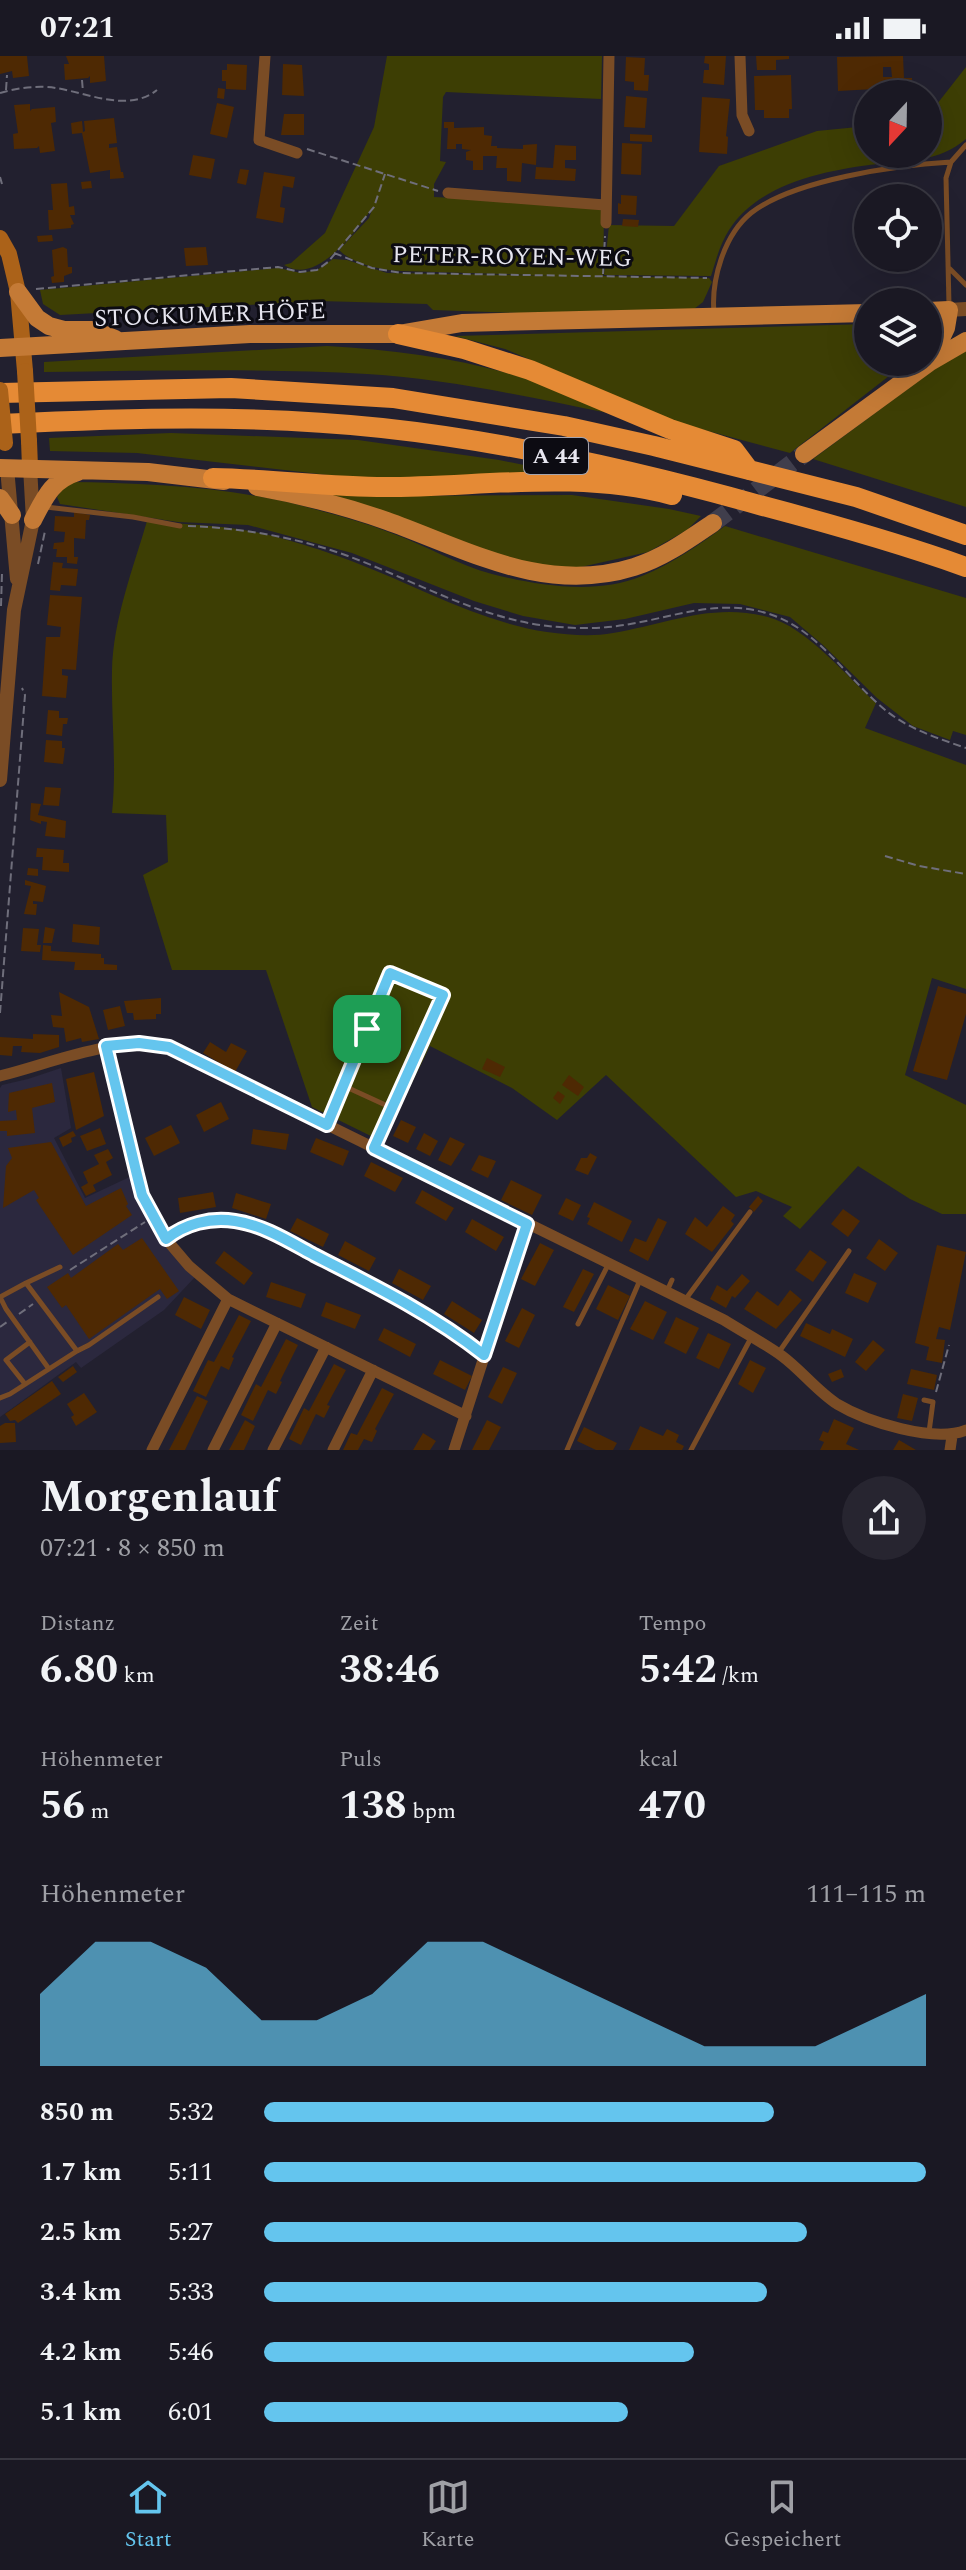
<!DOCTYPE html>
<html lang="de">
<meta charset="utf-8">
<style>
body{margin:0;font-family:Spectral,serif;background:#272530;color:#f1f3f6;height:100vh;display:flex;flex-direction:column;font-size:30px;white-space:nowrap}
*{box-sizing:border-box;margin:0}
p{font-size:26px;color:#9fa0a6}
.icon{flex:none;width:44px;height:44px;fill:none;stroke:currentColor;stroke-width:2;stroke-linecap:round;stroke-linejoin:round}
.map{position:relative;height:1394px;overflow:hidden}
.panel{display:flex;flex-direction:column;background:#1a1823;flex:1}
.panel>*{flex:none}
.needle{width:52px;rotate:202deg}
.fabs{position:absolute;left:854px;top:24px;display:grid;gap:16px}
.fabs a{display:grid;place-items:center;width:88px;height:88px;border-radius:50%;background:#1a1823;box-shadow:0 8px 32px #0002,0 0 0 2px #383741;font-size:40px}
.pin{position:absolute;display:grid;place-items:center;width:68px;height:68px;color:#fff;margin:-34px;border-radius:16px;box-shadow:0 4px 12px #0006}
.round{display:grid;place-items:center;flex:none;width:84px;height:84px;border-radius:42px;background:#272530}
.summary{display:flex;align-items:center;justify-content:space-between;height:136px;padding:0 40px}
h1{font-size:44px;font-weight:700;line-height:60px}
.metrics{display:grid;grid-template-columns:repeat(3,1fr);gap:12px;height:136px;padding:8px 40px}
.metrics div{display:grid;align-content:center}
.metrics b{font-size:40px;font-weight:700}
.metrics small{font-size:22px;font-weight:400}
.metrics p{font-size:22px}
.chart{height:224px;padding:16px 40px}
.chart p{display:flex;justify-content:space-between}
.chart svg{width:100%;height:144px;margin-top:8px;fill:#64c5ee;opacity:.7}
ul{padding:0 40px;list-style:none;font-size:26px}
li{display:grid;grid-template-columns:128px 96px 1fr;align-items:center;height:60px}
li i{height:20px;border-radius:10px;background:#64c5ee}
.status{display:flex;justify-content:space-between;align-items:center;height:56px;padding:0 40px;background:#1a1823;direction:ltr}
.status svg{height:22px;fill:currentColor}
.dock{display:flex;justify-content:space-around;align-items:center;height:112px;border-top:2px solid #383741;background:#1a1823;font-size:22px;color:#9fa0a6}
.dock a{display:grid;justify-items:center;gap:4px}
.dock .current{color:#64c5ee}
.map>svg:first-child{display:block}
.built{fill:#2b283e}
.green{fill:#3d3e04}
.building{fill:#4e2903;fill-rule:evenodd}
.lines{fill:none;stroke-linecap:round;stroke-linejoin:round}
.primary-tunnel{stroke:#403e4c;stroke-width:18;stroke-dasharray:18 9;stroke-linecap:butt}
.path{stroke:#6f6e7b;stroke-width:2;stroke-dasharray:8 4;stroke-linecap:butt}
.service{stroke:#7a4c25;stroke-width:5}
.minor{stroke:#7a4c25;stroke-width:11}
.tertiary{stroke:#7a4c25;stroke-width:14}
.secondary{stroke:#ab6219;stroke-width:16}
.primary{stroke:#c47a36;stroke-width:18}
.motorway{stroke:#e58a35;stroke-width:20}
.secondary-bridge{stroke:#ab6219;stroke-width:16}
.route-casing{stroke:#fff;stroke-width:16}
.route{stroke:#64c5ee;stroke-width:10}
.labels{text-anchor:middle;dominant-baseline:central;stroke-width:6;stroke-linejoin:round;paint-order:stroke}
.shield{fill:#0c0b12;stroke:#a5a4ad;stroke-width:2}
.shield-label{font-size:22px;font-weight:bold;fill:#e7e6f0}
.street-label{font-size:24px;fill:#e7e6f0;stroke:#0c0b12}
</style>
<div class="status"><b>07:21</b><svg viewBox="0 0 49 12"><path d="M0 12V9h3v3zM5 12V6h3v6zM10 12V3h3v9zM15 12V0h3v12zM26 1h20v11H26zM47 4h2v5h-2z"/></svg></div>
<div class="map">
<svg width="966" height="1394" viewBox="0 0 966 1394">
<rect width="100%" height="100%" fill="#22202f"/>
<path class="built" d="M61,1012L71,1072L54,1082L85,1142L138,1117L146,1142L195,1221L164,1254L81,1312L76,1306L0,1361V1032L2,1029L28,1023Z"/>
<path class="green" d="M387,0H602L601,43L446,36L443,41L440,105L446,106L434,128V141L596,149L604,158L603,220L709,222L712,226L703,246L694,253L519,257L433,254L427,248L320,245L60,259L43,248L40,234L278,212L301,217L317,214L333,203L347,204L387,217L566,220L402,215C381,214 354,209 339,194L369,162L373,151C356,175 317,230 284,209L291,207L325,177L374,71Z
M966,11V83C940,105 910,105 878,108C826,114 759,127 729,174C720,188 716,204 711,220L604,219L609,169L674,170L719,110L817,75L868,70V98H928V56L937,48Z
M868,268V306H907L790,397L682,368L505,293L455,280Z
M327,290C398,294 466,303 534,325C560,333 584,346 608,357C528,341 449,323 367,318C260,312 152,315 44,316V306Z
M966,290V451L813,403Z
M171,377L358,384L499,404L579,420L354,422L137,397L50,395L49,382Z
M68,426C152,427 240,431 321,455C345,461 368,468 391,477C425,489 458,509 492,518C539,530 596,539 642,520C673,507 699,489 725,470L966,542V679L953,675L950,684L913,670L877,642L823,589L790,561L740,548L694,547L625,563L575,569L523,560L474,545L352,497L248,469L178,466L60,448L57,441Z
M322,437L396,440L572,439L669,453L701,460L687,474L648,496L572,513L526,508Z
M147,465C181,468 216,469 250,475C278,480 326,495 354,506C417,530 480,566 547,576C569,579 592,581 613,577C666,568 713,546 768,561C808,572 845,619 876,647L865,672L966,709V933L932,922L905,1019L966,1049V1158H942L910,1143L858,1110L800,1173L783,1160L792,1151L756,1135L736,1141L606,1019L557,1064L512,1032L430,990L383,1086L312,1051L266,914H172L143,819L168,806L166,759L112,757C117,709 111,663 112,615C113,564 133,513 147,465Z"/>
<path class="building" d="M0,0H27L29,20L13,22L12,15L0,18Z
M66,0H104L106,25L90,27V20L88,22L65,24L64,8H69Z
M705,0H726L724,29L703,27L704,14H709V8L704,7Z
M756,0H789V3L776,4V14H757Z
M903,0L904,22H912V31L838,35L837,1ZM883,11H891L892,21H883Z
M626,1L645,2L644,19H649L648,35L634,34V26L625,25Z
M227,8L247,9L246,34L226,33V25H222V14H227Z
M283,8L302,9L304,40L282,39Z
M791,19L792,53H789V62H764V54H755L754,20Z
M218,32L225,33L224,43L217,42Z
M626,40L647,42L645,72L624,71Z
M702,41L730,43L726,80L728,81L727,98L699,96Z
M217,47L234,51L227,82L210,78Z
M30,48V55L32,53L55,51L56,66L51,67L55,95L40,97L39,90L37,92L14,93L13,78L18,77L14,49Z
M284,58H304V79H281Z
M114,62L117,87L109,88V92L117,91L121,116H123L124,122L110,123V114L90,117L82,77L72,78L71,67L82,65L83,76L85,75L84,65Z
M444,66H454V72L484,71V79L492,80L491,90H497V92L523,93V89L537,88L536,109L522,107L521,126L507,125V112H496L497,100H483V114H473V105L466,104V96L471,94L462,93V88H456V93H447L448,72H444Z
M630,78L652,79V86L630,85Z
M622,87L642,88L641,119L621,118Z
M555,89L576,90V104H565V112L576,113L575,125L535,123L536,111L553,112Z
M193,99L215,103L211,123L189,119Z
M240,113L249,114L246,129L237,127Z
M264,116L295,121L293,132L283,130L280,151L285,152L283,167L256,162Z
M91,125L92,132L82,133L81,126Z
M67,127L69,151L74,150L75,159H70L74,168L71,169V172L49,174L48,154H53L51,128Z
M621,139L637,140L636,159L618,158V147L621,148Z
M623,163L639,164L638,171L622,170Z
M52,179L53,185L38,186L37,180Z
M63,191L67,193L68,211H72V217L64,220V226L52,227L51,221L54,220L52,194Z
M206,191L208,209L186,210L184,192Z
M74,456L90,459L89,464H86L85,483L74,482V501H78L77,508L67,507V501H56L57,493H53L54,487L64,486L65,476L54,475L55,460L74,461Z
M53,506L63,507L62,512L78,513L76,530L61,529L60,535L50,534Z
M50,539L82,541L76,614L62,613V619L68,620L66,642L42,640L46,581H60L61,571L47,569Z
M48,654L59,655V662H68L67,668H63L62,680L46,678Z
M46,684L62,685V692H65L63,708L44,706Z
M45,731L61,732L59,750L43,749Z
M31,747L41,748L38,759L66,765L65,782L45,780L47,766L41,765V768L30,764Z
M37,792L64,794L63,807H69V816L42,814L43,801H36Z
M28,812L38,813V820L27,819Z
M25,824L46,830L43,846L33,845V848H37L36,859L24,858L31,830L25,829Z
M73,868L100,871L99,889L72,886Z
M45,871L55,873L52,887H43Z
M23,872L39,873L37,889H41L40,896L21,895Z
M43,889L51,890V895L101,898V902H104V908L117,909V914H74L75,906L42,904Z
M938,930L966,938V958L947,1024L913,1015Z
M59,936L89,951L99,983L82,986L81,982L66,986L64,972L53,971L51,959L62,960Z
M161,942V958H156V963L134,964L133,957H127L124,945Z
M120,950L125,970L108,974L103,954Z
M33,978L59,979V991L40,997L21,996L22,990H13L12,1000L0,999V981L33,983Z
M210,986L226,996L231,987L247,995L235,1016L203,997Z
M487,1002L505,1011L500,1021L482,1013Z
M94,1016L104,1060L76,1074L66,1023Z
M569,1019L584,1031L578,1040L562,1029Z
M52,1027L55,1046L32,1052L35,1077L7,1080V1075H0V1065L17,1064L16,1054L8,1056L9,1037Z
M558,1035L565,1040L560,1048L553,1042Z
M221,1046L229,1063L204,1076L196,1059Z
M401,1064L416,1071L408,1087L393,1080Z
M171,1069L180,1087L154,1100L145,1082Z
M100,1072L106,1088L87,1095L80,1080Z
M253,1073L289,1078L286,1094L251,1088Z
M73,1075L76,1080L71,1082L72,1086L63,1091L59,1082Z
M424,1077L438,1085L430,1100L416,1093Z
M450,1081L465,1088L451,1110L438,1104Z
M316,1082L349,1095L343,1110L310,1096Z
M51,1086L86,1150L121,1132L128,1148L126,1150L132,1159L73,1199L36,1144L39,1142L34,1134L3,1152L6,1110L12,1102L8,1092Z
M108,1093L113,1102L106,1106L112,1119L93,1129L96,1135L86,1140L81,1131L88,1127L83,1116L99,1108L94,1099Z
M590,1097L597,1101L588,1119L575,1114L581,1102H587Z
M479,1099L496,1105L488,1122L471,1114Z
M371,1106L403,1122L395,1136L364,1120Z
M511,1124L542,1139L532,1159L501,1144Z
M422,1134L454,1152L446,1165L415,1147Z
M213,1136L216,1151L180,1157L178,1142Z
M236,1137L271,1148L266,1163L232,1152Z
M758,1140L763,1145L754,1156L749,1151Z
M566,1142L581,1149L573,1165L558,1158Z
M594,1146L632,1165L622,1186L587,1168L590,1162L587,1161Z
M723,1150L735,1159L731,1165L734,1168L712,1196L685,1178L695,1161L707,1171Z
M843,1153L860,1165L848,1181L831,1168Z
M297,1162L329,1178L323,1191L290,1175Z
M658,1162L667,1166L648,1205L629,1195L635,1182L646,1186Z
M472,1163L504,1181L496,1195L465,1176Z
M142,1182L179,1235L167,1243L160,1233L89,1283L66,1249L62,1252L47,1231L68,1217L71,1222L118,1188L123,1194Z
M879,1183L898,1197L885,1215L866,1202Z
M345,1185L376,1202L369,1215L338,1199Z
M540,1187L554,1194L535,1230L521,1223Z
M937,1189L966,1196L950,1274L939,1271L936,1283L945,1284L942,1307L926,1304L929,1291L915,1287Z
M810,1194L827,1206L813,1226L795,1214Z
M224,1195L253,1217L244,1229L215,1207Z
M399,1213L431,1230L423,1244L392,1227Z
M583,1213L594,1218L574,1256L563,1251Z
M854,1217L877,1227L868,1247L845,1237Z
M742,1218L750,1225L735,1242L732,1240L726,1252L710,1243L717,1229L727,1235Z
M271,1226L306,1238L301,1252L266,1241Z
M608,1229L630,1240L618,1264L596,1253Z
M790,1234L802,1244L776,1273L744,1253L757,1235L778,1250Z
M184,1241L210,1254L201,1273L175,1259Z
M452,1245L482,1264L474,1277L444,1258Z
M645,1245L667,1256L653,1284L630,1273Z
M326,1246L361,1259L355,1273L321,1260Z
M522,1252L535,1259L519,1292L505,1285Z
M239,1259L251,1265L232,1301L234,1302L229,1314L221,1310L206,1341L193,1335L208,1304L214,1306Z
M676,1261L699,1272L686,1298L664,1287Z
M806,1267L830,1278L832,1273L853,1283L845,1301L800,1280Z
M384,1272L416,1288L410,1301L378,1284Z
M708,1277L731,1288L719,1313L696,1302Z
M286,1283L298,1289L280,1325L282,1326L276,1338L268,1334L253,1365L241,1359L256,1328L261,1331Z
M873,1284L885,1294L866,1315L855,1306Z
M440,1304L472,1320L465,1334L433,1318Z
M750,1304L766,1312L753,1337L738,1328Z
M334,1308L346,1314L327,1349L330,1350L324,1362L316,1358L301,1389L289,1383L304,1352L309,1355Z
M73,1310L77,1316L63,1326L58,1321Z
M503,1311L517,1317L502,1348L488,1341Z
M841,1313L844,1321L832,1326L828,1318Z
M911,1313L937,1319L934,1334L907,1328Z
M52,1325L61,1338L18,1367L15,1364L10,1365L5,1358Z
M382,1332L394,1338L375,1373L377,1375L372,1386L364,1383L358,1394H343L351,1377L357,1379Z
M84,1337L97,1356L76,1370L71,1361L74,1359L67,1348Z
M903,1338L918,1342L912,1365L897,1362Z
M197,1340L208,1345L185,1394H169Z
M834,1363L854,1372L846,1388L859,1394H820L824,1386L819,1384L823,1375L828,1377Z
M245,1364L255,1370L244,1394H229Z
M487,1364L501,1371L489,1394H472Z
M5,1367H15L16,1386L0,1387V1370Z
M640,1370L663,1380L667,1373L679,1379L676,1386L684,1390L682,1394H629Z
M584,1371L617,1387L613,1394H596L577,1385Z
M423,1377L436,1385L430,1394H413Z
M899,1384L916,1394H893Z"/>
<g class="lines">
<path class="primary-tunnel" d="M713,467L804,398"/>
<path class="path" d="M82,24L83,36
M6,34L7,19
M0,37C17,32 38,29 56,32C88,37 128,57 157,34
M307,93L438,135
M0,121L2,128
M334,197L372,212L402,217L707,222
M603,218L605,180
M36,233L278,211L300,216L317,214L328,206L374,151L385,118
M188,470C242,472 296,481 348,500C413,524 478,562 548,570C567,572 589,573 608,571C666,566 716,538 775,560C820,577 848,623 884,653C908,673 937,682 966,692
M38,508L45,475
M1,550L2,517
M885,800L919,810L966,818
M0,957L25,639L22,632
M70,1214L145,1166
M19,1258L33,1248
M0,1271L7,1266
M936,1336L949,1289"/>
<path class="service" d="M950,213L966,229
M949,249L946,122L951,106L966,89
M714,257C711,224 724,179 751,157C793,124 897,109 951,106
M46,451L133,461L180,470
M344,1030L392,1052
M327,1068L390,917L443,939L375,1090
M26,1227L60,1211
M667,1235L672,1224
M0,1241L26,1227L77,1295L10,1338L0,1342
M0,1241L6,1253L49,1313
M685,1244L750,1156
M578,1268L608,1209
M77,1295L89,1289L158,1241
M779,1296L849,1195
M25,1328L6,1304L30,1286
M924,1344L933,1346L929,1376
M567,1394L640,1224
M691,1394L751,1282"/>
<path class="minor" d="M265,0L259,84L297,97
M740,0L742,59L749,75
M448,137L605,149
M606,167L609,0
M106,990L142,1139L166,1183L189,1210L228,1243L466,1360
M0,1020C56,1006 109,981 169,991L724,1264C743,1276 764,1287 782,1300C801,1314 817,1335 837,1348C867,1366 934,1387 966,1374
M166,1183C185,1168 210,1161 235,1165C263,1169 290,1186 314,1199C373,1229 432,1258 484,1299
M152,1394L228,1243
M213,1394L277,1267
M273,1394L326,1291
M333,1394L373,1314
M454,1394L527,1168
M950,1394L952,1380"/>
<path class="tertiary" d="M949,254L966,253
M7,412L17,523
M0,724L14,554L33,464L30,411"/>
<path class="secondary" d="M0,182L9,198L18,236L25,315
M29,385L30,411"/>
<path class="primary" d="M18,236L37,262L49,270L64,274H92L115,283
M928,255L949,254L946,272L930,306
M0,292L250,278H398L462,267L868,257
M804,398L930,306L966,285
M0,412L148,416L224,425
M257,431C301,439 345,450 387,465C468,494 545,539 634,511C663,502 688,484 713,467
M0,442L12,459
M33,464C45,441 52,424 78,416"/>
<path class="motorway" d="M398,278L464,293L530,314L670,373L734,394L749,414
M0,337L231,332L393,342L564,370L654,390L856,441L966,479
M0,368C127,362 255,358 382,372C511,386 638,415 763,450C831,468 899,487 966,511
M213,422C271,423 328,431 385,431C481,431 577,414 672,439"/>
<path class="secondary-bridge" d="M25,315L29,385
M0,334L5,387"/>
</g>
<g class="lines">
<defs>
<path id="route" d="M390,917L443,939L374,1092L527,1168L484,1299C432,1258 373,1229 314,1199C290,1186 263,1169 235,1165C210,1161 185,1168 166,1183L142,1139L137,1119L106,990L139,987L169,991L327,1069Z"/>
</defs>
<use href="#route" class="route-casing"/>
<use href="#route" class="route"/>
</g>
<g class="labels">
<rect class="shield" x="524" y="382" width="64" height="36" rx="6"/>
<g class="shield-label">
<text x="556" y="400">A 44</text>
</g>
<g class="street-label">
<text transform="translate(512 201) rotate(1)">PETER-ROYEN-WEG</text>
<text transform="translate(210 259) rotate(-2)">STOCKUMER HÖFE</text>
</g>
</g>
</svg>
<div class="fabs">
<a><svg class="needle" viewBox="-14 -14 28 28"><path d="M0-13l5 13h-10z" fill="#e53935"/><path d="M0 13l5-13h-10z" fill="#9fa0a6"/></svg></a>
<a><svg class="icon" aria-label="locate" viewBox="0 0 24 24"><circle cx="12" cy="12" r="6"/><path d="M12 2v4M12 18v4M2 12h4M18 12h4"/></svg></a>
<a><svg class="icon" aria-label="layers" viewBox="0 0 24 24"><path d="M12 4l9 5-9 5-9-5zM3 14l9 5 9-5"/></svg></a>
</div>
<div class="pin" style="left:367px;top:973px;background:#1e9e55"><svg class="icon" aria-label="arrive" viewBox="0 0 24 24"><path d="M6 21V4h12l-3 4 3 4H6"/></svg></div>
</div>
<section class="panel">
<div class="summary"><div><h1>Morgenlauf</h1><p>07:21 · 8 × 850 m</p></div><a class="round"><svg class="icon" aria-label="share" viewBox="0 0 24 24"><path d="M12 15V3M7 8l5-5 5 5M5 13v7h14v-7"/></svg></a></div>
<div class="metrics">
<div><p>Distanz</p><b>6.80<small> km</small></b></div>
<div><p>Zeit</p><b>38:46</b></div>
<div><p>Tempo</p><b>5:42<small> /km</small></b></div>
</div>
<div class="metrics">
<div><p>Höhenmeter</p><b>56<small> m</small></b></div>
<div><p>Puls</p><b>138<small> bpm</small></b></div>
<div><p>kcal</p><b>470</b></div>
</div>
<div class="chart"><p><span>Höhenmeter</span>111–115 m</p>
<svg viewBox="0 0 160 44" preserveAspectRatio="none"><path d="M0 44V22L10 6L20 6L30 14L40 30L50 30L60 22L70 6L80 6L90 14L100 22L110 30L120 38L130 38L140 38L150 30L160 22V44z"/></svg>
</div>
<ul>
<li><b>850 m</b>5:32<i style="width:77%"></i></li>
<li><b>1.7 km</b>5:11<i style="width:100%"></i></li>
<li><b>2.5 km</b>5:27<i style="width:82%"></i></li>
<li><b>3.4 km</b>5:33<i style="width:76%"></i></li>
<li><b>4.2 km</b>5:46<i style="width:65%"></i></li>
<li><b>5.1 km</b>6:01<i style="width:55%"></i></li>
</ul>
</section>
<nav class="dock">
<a class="current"><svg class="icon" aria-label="home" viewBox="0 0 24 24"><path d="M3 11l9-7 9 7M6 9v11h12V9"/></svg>Start</a>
<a><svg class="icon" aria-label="map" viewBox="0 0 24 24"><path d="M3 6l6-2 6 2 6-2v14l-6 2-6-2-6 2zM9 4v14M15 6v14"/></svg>Karte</a>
<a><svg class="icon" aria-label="saved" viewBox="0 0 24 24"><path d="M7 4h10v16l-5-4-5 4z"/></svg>Gespeichert</a>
</nav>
